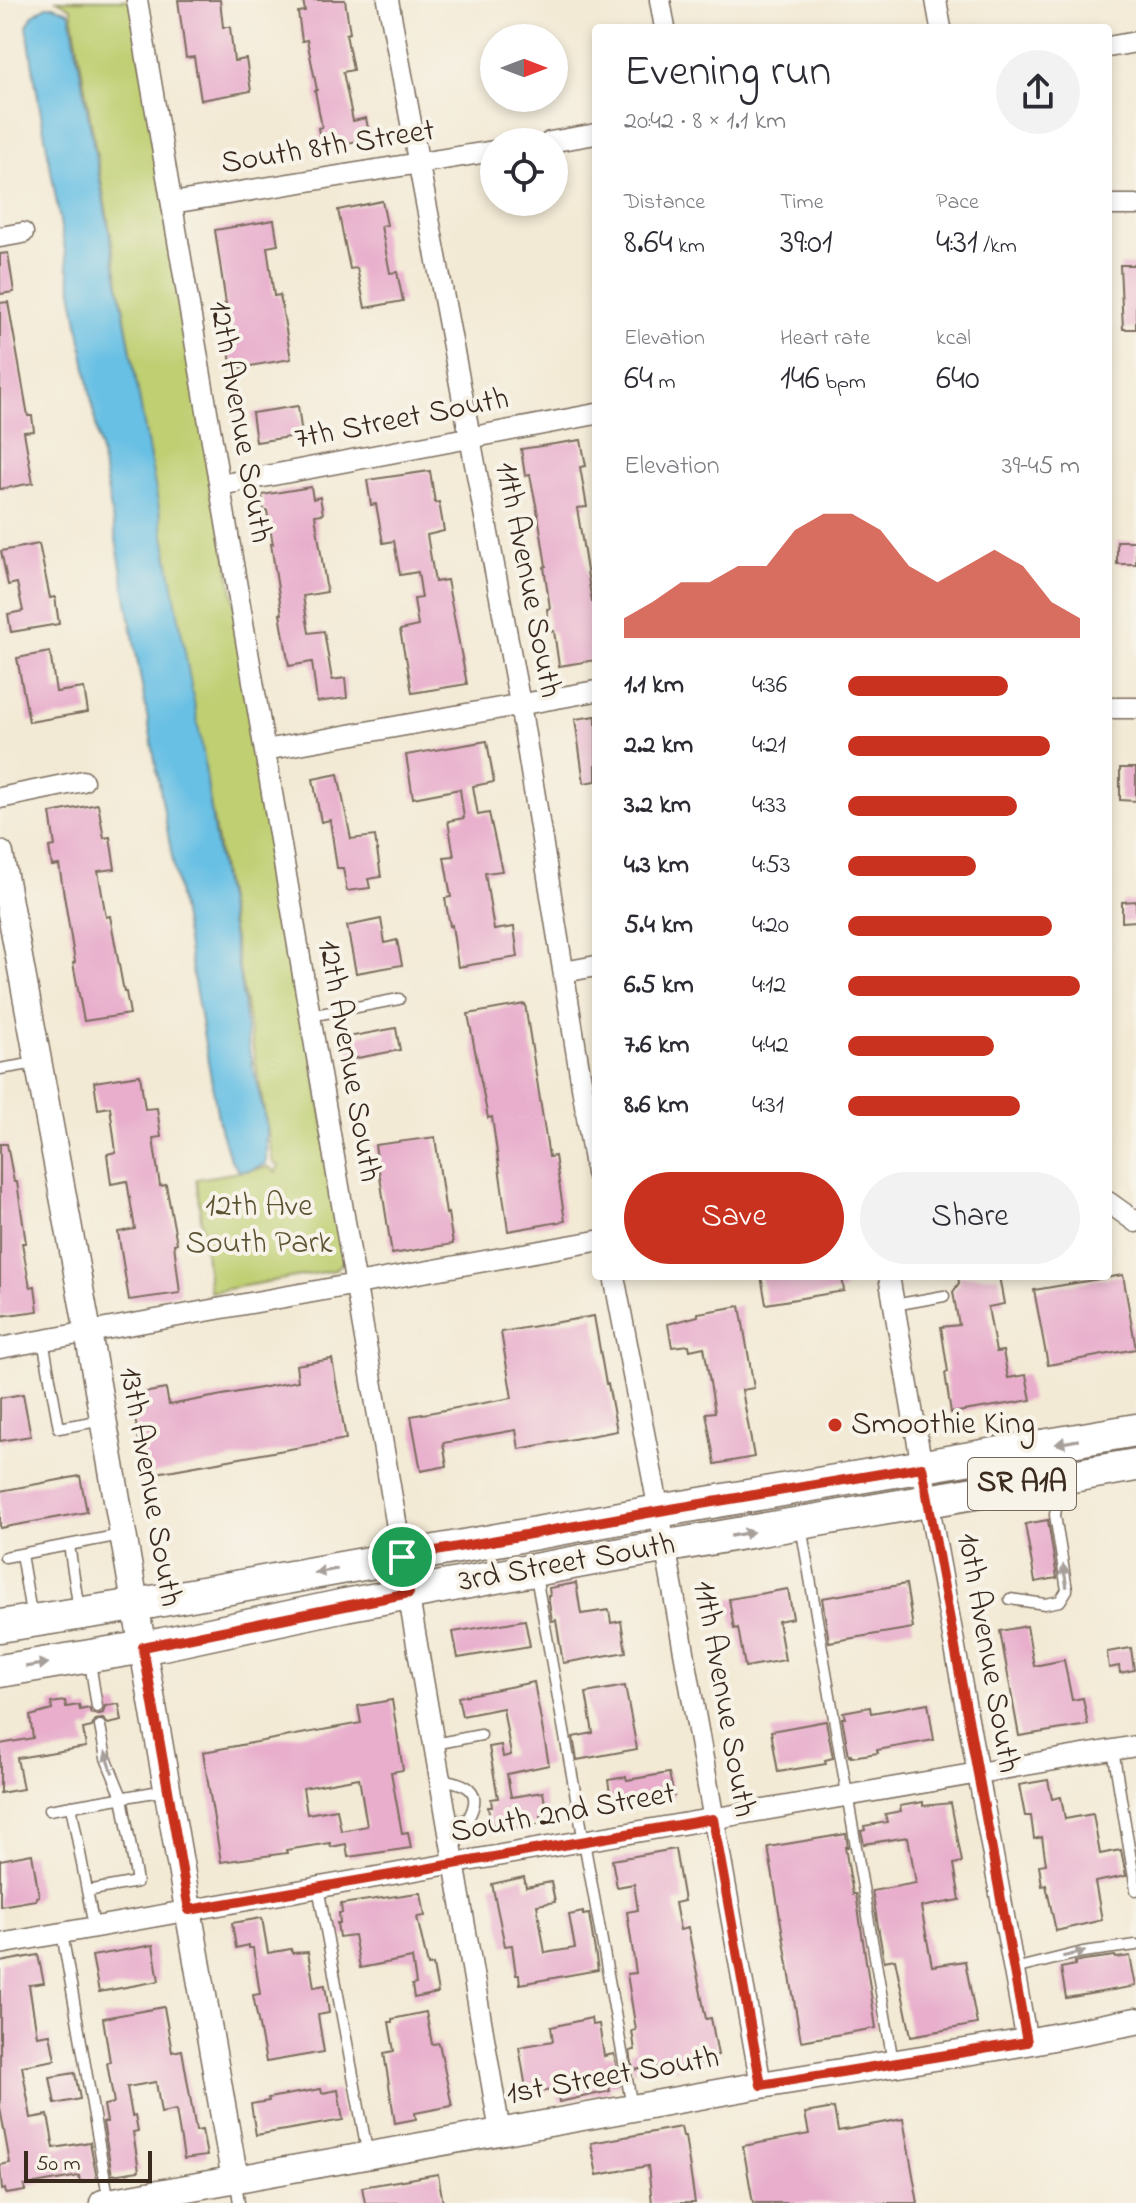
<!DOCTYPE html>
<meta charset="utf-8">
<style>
body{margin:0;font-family:"Indie Flower",sans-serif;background:#f2f2f3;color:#2b2b33;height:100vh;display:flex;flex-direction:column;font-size:30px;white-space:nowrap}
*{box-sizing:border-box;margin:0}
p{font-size:26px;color:#7c7c81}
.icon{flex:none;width:44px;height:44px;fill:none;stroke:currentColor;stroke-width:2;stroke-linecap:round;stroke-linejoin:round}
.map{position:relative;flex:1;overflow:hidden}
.sheet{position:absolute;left:592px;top:24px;width:520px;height:1256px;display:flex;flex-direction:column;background:#fff;border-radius:8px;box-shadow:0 4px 12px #0003}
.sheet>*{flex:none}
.needle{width:52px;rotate:90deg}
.controls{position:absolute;left:480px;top:24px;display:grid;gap:16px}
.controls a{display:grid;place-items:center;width:88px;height:88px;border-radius:50%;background:#fff;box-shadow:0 4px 12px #0003;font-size:40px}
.scale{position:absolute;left:24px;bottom:20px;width:128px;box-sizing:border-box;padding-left:8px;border:4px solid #3b2a1e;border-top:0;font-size:22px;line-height:28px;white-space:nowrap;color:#3b2a1e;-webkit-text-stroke:6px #f7f3e8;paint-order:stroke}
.pin{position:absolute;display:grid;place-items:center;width:68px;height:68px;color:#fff;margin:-34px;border:4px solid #fff;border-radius:50%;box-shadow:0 2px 8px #0007}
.round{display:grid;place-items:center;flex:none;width:84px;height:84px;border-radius:42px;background:#f2f2f3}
.summary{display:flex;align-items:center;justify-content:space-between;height:136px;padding:0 32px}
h1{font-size:44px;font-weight:600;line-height:60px}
.figures{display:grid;grid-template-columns:repeat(3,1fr);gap:12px;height:136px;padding:8px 32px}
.figures div{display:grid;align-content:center}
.figures b{font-size:34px;font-weight:600}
.figures small{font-size:22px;font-weight:400}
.figures p{font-size:22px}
.chart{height:224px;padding:16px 32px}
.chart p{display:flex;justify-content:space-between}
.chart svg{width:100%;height:144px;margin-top:8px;fill:#c8321e;opacity:.7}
.action{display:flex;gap:16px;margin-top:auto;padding:16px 32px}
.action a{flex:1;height:92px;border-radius:48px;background:#c8321e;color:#fff;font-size:32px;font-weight:600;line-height:92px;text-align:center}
.action a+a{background:#f2f2f3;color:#2b2b33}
ul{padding:0 32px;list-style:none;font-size:26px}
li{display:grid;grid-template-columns:128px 96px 1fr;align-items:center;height:60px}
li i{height:20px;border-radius:10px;background:#c8321e}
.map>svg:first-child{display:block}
.green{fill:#bfcf72;stroke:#7d7c48;stroke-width:2}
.water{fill:#67c0e4;stroke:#517581;stroke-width:2}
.building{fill:#e8aecc;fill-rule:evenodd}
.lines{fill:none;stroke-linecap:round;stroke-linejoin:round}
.service-casing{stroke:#7b6d5e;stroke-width:13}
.minor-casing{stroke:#7b6d5e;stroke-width:23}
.tertiary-casing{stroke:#7b6d5e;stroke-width:29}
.primary-casing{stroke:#7b6d5e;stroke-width:35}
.service{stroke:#fff;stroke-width:10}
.minor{stroke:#fff;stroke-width:20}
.tertiary{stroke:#fff;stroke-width:26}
.primary{stroke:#fff;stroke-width:32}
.oneway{fill:#a79f9a}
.route-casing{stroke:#fff;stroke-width:16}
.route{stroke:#c8321e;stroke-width:10}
.poi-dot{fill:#c8321e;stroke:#f7f3e8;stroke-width:3}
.labels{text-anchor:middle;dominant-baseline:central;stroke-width:8;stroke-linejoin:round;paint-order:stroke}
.shield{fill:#f7f3e8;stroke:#73665b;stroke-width:2}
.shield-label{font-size:30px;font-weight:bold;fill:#3b2a1e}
.street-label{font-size:32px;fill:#3b2a1e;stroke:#f7f3e8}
.park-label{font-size:32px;fill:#5c5333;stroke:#f7f3e8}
.poi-label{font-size:32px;fill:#3b2a1e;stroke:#f7f3e8;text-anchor:start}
</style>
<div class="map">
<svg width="1136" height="2203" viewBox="0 0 1136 2203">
<rect width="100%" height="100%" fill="#f7f3e8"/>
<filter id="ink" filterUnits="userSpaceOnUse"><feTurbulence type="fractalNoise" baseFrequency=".0125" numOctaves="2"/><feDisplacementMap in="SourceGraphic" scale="16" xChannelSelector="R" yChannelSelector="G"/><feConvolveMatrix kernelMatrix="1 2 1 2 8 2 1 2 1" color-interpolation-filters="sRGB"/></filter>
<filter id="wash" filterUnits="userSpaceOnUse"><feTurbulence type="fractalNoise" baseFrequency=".006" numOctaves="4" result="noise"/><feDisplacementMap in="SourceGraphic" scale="32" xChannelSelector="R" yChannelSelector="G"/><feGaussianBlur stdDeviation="1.8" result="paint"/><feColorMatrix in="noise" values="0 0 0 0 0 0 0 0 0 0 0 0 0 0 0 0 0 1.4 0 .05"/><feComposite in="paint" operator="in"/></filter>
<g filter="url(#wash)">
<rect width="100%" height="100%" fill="#f3ead5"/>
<path class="green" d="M57,0H131L347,1258L335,1270L210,1292L196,1179L269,1167L276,1172L279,1166L273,1162L270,1145L71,8Z"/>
<path class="water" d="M47,6H54L69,12L71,20L203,752L214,833L240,979L249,1049L266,1123V1164L251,1170L239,1171L231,1160L220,1129L34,74L27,26L33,15Z"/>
<g id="blocks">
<path class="building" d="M178,0H220L223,27H230L234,61L246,59L251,91L201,100L194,57L186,58Z
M303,0H345L350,33L346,34L353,70L343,72L353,121L366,118L370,138L322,149L318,128L322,127L315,91L317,90L307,40L302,41L298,12L305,11Z
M382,201L387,225L381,226L390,273L397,272L403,301L365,308L357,268L350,269L338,210Z
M274,220L278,245L267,247L274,296L280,295L291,359L232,369L221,305L226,304L215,230Z
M8,253L14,292L0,294V254Z
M1120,265H1136V329H1123Z
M8,302L28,416H32L34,431L24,432L33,483L0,489V303Z
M298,406L302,435L256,442L252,413Z
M581,440L586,466L580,467L587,507L577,508L592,602L596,601V660L559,666L554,631L550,632L547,609L550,608L544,567L546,566L538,515L530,475L525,476L521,449Z
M430,471L435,503L439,502L444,531L427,535L435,582L447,580L467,684L412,693L406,657H405L400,630L418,626L414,599L422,598L418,572L400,575L394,541L383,543L376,504L371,505L367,480Z
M311,487L313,499L320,497L323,514L315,515L327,592L303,596L309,633L324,631L332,680L345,678L347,698L317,702L312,662L289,666L280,614H282L271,544H273L267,511L264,512L262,495Z
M1117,541H1136V564H1117Z
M39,544L50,598L55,597L59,624L11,632L8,614L23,611L17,583L8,585L1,551Z
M50,652L56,692L84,688L88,712L29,722L17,658Z
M596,716V781L584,783L575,719Z
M487,741L494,782L473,786L478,815L489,813L502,871L485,873L494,930L514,927L518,957L458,967L452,925L450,926L445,898L451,897L444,857L454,856L448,821L464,818L460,789L413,798L406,755Z
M1120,768H1136V801L1120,800Z
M338,774L351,839L375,836L381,877L368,879L370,888L347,891L343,868H337L330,820L321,822L313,779Z
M98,804L104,838L110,837L115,869L98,871L106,917L110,916L124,992H126L130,1014L84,1021L73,963L75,962L59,865L52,866L49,847L55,846L50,813Z
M1136,901V921L1122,922V902Z
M381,919L385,943L397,940L402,965L356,973L347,926Z
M525,1004L549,1157L555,1156L565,1221L508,1231L492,1117L488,1118L468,1014Z
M396,1028L400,1050L352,1059L348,1037Z
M140,1075L145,1109L157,1108L161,1137L153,1138L160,1186L166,1185L177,1243L174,1244L180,1293L129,1300L118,1232L135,1229L127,1181L111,1184L107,1154L116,1152L110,1107L98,1109L94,1082Z
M435,1137L446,1214L448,1213L453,1244L392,1254L375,1145Z
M0,1144H7L14,1182H17L26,1243H22L30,1287L35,1286L38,1311L0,1316Z
M1123,1275L1136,1349L1048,1365L1034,1290Z
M761,1276H842L844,1291L766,1304Z
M958,1276H999L1004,1304L988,1307L996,1352L1003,1351L1008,1378L1026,1375L1031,1400L951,1413L945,1373L948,1372L941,1327L959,1325L953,1292L959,1283Z
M740,1306L754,1388L742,1390L754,1457L715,1464L706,1413L715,1412L704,1347L690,1350L689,1345L672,1347L668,1324L698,1316V1313Z
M594,1316L606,1384H608L617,1431L519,1449L516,1430L443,1443L447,1466L421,1471L411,1416L512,1398L501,1332Z
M332,1359L346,1439L145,1475L131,1395L166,1389L169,1405L298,1381L296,1365Z
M23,1394L31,1436L0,1441V1398Z
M80,1476L87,1512L0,1528V1491Z
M1048,1520L1057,1578L1035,1582L1025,1524Z
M576,1583L581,1614L609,1610L611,1623L621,1621L626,1652L563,1663L556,1620L552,1621L548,1596H550L549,1588Z
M906,1584L913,1628L829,1642L822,1598Z
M788,1589L793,1618L778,1621L785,1660L745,1667L738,1628L734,1629L729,1599Z
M525,1620L530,1646L458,1658L453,1632Z
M1027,1626L1034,1666L1064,1660L1072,1700L1083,1698L1088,1725L1019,1736L1000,1631Z
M1131,1648L1134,1670L1120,1673L1119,1666L1109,1668L1107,1652Z
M534,1682L549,1765L507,1774L511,1797L543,1792L547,1815L540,1816L542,1823L497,1831L496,1824L491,1825L488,1807H492L491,1799L498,1798L489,1747L501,1745L503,1757L511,1755L503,1708L462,1716L458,1697Z
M625,1686L637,1749L577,1760L573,1737L593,1733L586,1693Z
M392,1700L403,1770L391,1772L402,1833L408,1832L411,1848L348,1857L346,1844L331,1847L330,1843L286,1850L287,1853L221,1862L203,1752L361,1723L358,1706ZM359,1778L367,1826L341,1831L337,1809L307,1814L303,1788Z
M65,1701L66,1707L79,1705L80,1710L89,1708L91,1713L97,1715L103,1713L105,1706L119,1704L122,1721L108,1724L103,1719L95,1720L92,1727L83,1729L86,1747L17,1758L23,1789L0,1793V1744L33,1738L30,1716L52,1710L51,1703Z
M928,1703L934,1740L877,1750L878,1753L851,1757V1755L849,1756L842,1718H845L843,1712L870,1707L871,1713Z
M826,1721L833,1758L825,1760L826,1764L778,1772L771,1731Z
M669,1773L674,1796L612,1807L608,1780L626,1777L627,1780Z
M1048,1780L1052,1799L1061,1797L1065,1819L1093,1814L1100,1854L1121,1850L1126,1876L1095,1882L1102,1920L1056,1931L1046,1885L1042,1886L1039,1865L1046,1864L1042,1837L1034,1839L1031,1816H1025L1019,1785Z
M923,1802V1806L951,1803L962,1862L954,1864L960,1900L921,1907L932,1966L965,1961L977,2024L911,2036L895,1959L884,1961L872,1891L916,1883L908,1837L864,1844L861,1831L865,1830L864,1826L887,1822L885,1814L901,1811L900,1806Z
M846,1834L848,1847H845L853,1894H856L876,2028L801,2041L768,1847Z
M675,1849L684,1901L675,1903L680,1930L688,1928L706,2019L711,2018L718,2055L714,2056L715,2061L673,2069V2064H668L633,2070L630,2051L635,2050L632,2031L636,2030L627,1974L636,1973L627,1912L638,1910L634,1884L617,1887L612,1860Z
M32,1854L39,1896L36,1897V1900L0,1906V1860Z
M524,1877L526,1887L551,1882L555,1902L537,1905L545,1953L575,1948L569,1915L583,1912V1915L589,1914L598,1970L520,1984L519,1975H516L512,1945L505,1946L492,1884Z
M417,1893H421L425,1916L417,1917L428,1966L433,1965L438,1993L414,1998L412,1985L416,1984L412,1958L360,1968L354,1935L339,1937L337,1923H340L339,1913H342L341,1904Z
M262,1918L268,1953L291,1949L292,1953L308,1952L314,1987L325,1985L329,2013L318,2015L324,2052L266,2062L253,1995L260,1994L253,1948H249V1945L236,1948L232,1923Z
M153,1945L159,1981L99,1992L92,1956Z
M38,1955L44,1983L29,1985L37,2036L50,2034L55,2060L22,2066L31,2118L48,2115L54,2148L90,2142L97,2179L80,2182L79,2176L24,2186L25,2191L6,2194L5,2189L2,2190L0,2165L10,2163L0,2108V1962Z
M1115,1956L1116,1958L1130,1956L1136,1986L1066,1998L1061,1968L1075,1965V1962L1084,1960Z
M164,2007L172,2052L182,2050L196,2131L202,2130L207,2156L184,2159L176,2110L161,2113L156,2082L127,2087L132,2116L135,2115L138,2131L133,2132L139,2171L112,2175L103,2122H107L104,2105L114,2103L107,2063L110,2062L103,2018Z
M426,2012L432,2044L439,2043L452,2106L415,2113L416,2119L395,2123L384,2053L394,2051L389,2022H392V2019Z
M591,2018L592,2025L599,2024L604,2056L614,2054L620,2085L609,2086L610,2091L559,2102L557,2089L527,2094L519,2047L553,2041L551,2027Z
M75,2073L80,2099L55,2104L50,2077Z
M321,2089L322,2093L338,2090L343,2120L256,2135L251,2104L269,2101L268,2098Z
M834,2108L838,2131L903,2119L918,2203H753L743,2146L809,2134L805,2113Z
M681,2127L683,2136H685L695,2203H652L648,2166L597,2175L591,2143Z
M438,2174L443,2203H365L362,2187Z"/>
</g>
</g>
<g filter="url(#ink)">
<use href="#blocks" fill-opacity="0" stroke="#7b6d5e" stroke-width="2"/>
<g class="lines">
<defs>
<path id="service" d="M310,1016L399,999
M0,1069L36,1063
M894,1305L944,1296
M43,1340L59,1428L103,1420
M801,1526L893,2062
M69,1545L79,1610
M21,1554L32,1619
M5,1557L121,1535
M536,1576L632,2107
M1010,1599L1045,1604L1060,1601L1067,1590L1055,1515L1058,1496L1065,1483
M90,1662L97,1707
M434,1744L481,1735
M1113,1750L1136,1890
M440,1779C465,1783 485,1789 468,1819L448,1824
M71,1806L94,1927
M49,1810L166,1790
M318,1887L368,2156
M87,1891L137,1882L122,1797L106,1758L100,1726
M62,1933L109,2202
M1014,1969L1083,1952L1136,1945
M236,2182L239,2203"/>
<path id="minor" d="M137,0L500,2132
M388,0L520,704L596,1173
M660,0L665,28
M936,0L941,28
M1108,47L1136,42
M550,142L596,134
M172,203L494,151
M1108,205H1136
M0,237L23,233
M220,485L596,414
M1108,708H1136
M265,750L596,691
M0,798L83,781
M564,972L596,966
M1108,1202L1136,1222
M614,1276L659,1511L761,2085
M889,1276L922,1467L1027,2042
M0,1348L596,1241
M0,1944L455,1863L1136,1746"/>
<path id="tertiary" d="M0,854L88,1332L235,2180
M103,2203L761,2085L1027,2042L1136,2021"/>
<path id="primary" d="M0,1626L135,1605L659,1511L1136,1430
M0,1671L163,1644L345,1605L599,1558L1136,1465"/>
</defs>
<use href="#service" class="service-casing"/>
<use href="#minor" class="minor-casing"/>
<use href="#tertiary" class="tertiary-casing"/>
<use href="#primary" class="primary-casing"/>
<use href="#service" class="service"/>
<use href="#minor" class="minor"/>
<use href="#tertiary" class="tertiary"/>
<use href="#primary" class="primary"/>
</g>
<defs><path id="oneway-solid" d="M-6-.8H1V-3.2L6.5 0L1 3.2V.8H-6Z" transform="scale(2)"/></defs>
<g class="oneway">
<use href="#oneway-solid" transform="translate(1067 1442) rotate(170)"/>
<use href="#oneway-solid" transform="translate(742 1534) rotate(-10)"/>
<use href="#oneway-solid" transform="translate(326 1571) rotate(170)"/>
<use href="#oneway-solid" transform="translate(1065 1576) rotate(-99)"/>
<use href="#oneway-solid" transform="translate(37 1665) rotate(-9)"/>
<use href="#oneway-solid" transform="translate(109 1762) rotate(-108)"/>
<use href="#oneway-solid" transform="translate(1074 1954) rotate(-13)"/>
</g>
</g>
<g class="lines" filter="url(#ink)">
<defs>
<path id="route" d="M922,1467L1027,2042L761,2085L713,1819L189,1910L143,1647L409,1593L402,1557L659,1511Z"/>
</defs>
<use href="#route" class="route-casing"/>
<use href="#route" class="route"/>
</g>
<circle class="poi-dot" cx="835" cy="1425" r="8"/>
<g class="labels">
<rect class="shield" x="968" y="1458" width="108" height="52" rx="6"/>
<g class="shield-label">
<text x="1022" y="1484">SR A1A</text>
</g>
<g class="street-label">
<text transform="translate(328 148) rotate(-9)">South 8th Street</text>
<text transform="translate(402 420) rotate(-11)">7th Street South</text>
<text transform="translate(239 422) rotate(80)">12th Avenue South</text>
<text transform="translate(527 580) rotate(79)">11th Avenue South</text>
<text transform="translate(348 1061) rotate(80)">12th Avenue South</text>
<text transform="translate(149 1487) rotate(80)">13th Avenue South</text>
<text transform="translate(567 1564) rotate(-10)">3rd Street South</text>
<text transform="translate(987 1653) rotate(80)">10th Avenue South</text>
<text transform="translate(723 1699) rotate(80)">11th Avenue South</text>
<text transform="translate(563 1814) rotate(-10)">South 2nd Street</text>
<text transform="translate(613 2077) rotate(-10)">1st Street South</text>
</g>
<g class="park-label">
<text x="259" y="1207">12th Ave<tspan x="259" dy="37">South Park</tspan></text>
</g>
<g class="poi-label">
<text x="851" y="1425">Smoothie King</text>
</g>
</g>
</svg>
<div class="controls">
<a><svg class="needle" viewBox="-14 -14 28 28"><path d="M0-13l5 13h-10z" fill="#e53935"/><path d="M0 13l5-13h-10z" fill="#7c7c81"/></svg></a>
<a><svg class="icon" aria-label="locate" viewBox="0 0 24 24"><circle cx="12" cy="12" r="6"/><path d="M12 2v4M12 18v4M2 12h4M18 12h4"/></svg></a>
</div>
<div class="scale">50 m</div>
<div class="pin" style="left:402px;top:1557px;background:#1e9e55"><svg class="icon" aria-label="arrive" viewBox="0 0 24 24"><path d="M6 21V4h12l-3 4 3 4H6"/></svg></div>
<section class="sheet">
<div class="summary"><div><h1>Evening run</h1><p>20:42 · 8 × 1.1 km</p></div><a class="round"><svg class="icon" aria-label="share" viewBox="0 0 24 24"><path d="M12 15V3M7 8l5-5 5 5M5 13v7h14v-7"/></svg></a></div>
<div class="figures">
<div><p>Distance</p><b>8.64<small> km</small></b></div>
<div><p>Time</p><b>39:01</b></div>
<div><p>Pace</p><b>4:31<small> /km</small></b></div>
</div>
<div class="figures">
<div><p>Elevation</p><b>64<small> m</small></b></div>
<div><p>Heart rate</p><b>146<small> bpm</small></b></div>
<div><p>kcal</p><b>640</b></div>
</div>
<div class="chart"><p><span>Elevation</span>39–45 m</p>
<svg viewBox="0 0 160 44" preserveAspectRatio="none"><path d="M0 44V38L10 33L20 27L30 27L40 22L50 22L60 11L70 6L80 6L90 11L100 22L110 27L120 22L130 17L140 22L150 33L160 38V44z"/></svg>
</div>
<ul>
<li><b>1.1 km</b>4:36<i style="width:69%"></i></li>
<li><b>2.2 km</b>4:21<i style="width:87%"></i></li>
<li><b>3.2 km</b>4:33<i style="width:73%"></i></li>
<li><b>4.3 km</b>4:53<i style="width:55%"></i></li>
<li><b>5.4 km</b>4:20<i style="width:88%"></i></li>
<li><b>6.5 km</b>4:12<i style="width:100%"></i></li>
<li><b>7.6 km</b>4:42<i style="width:63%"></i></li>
<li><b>8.6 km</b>4:31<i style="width:74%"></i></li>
</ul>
<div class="action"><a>Save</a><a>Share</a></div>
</section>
</div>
